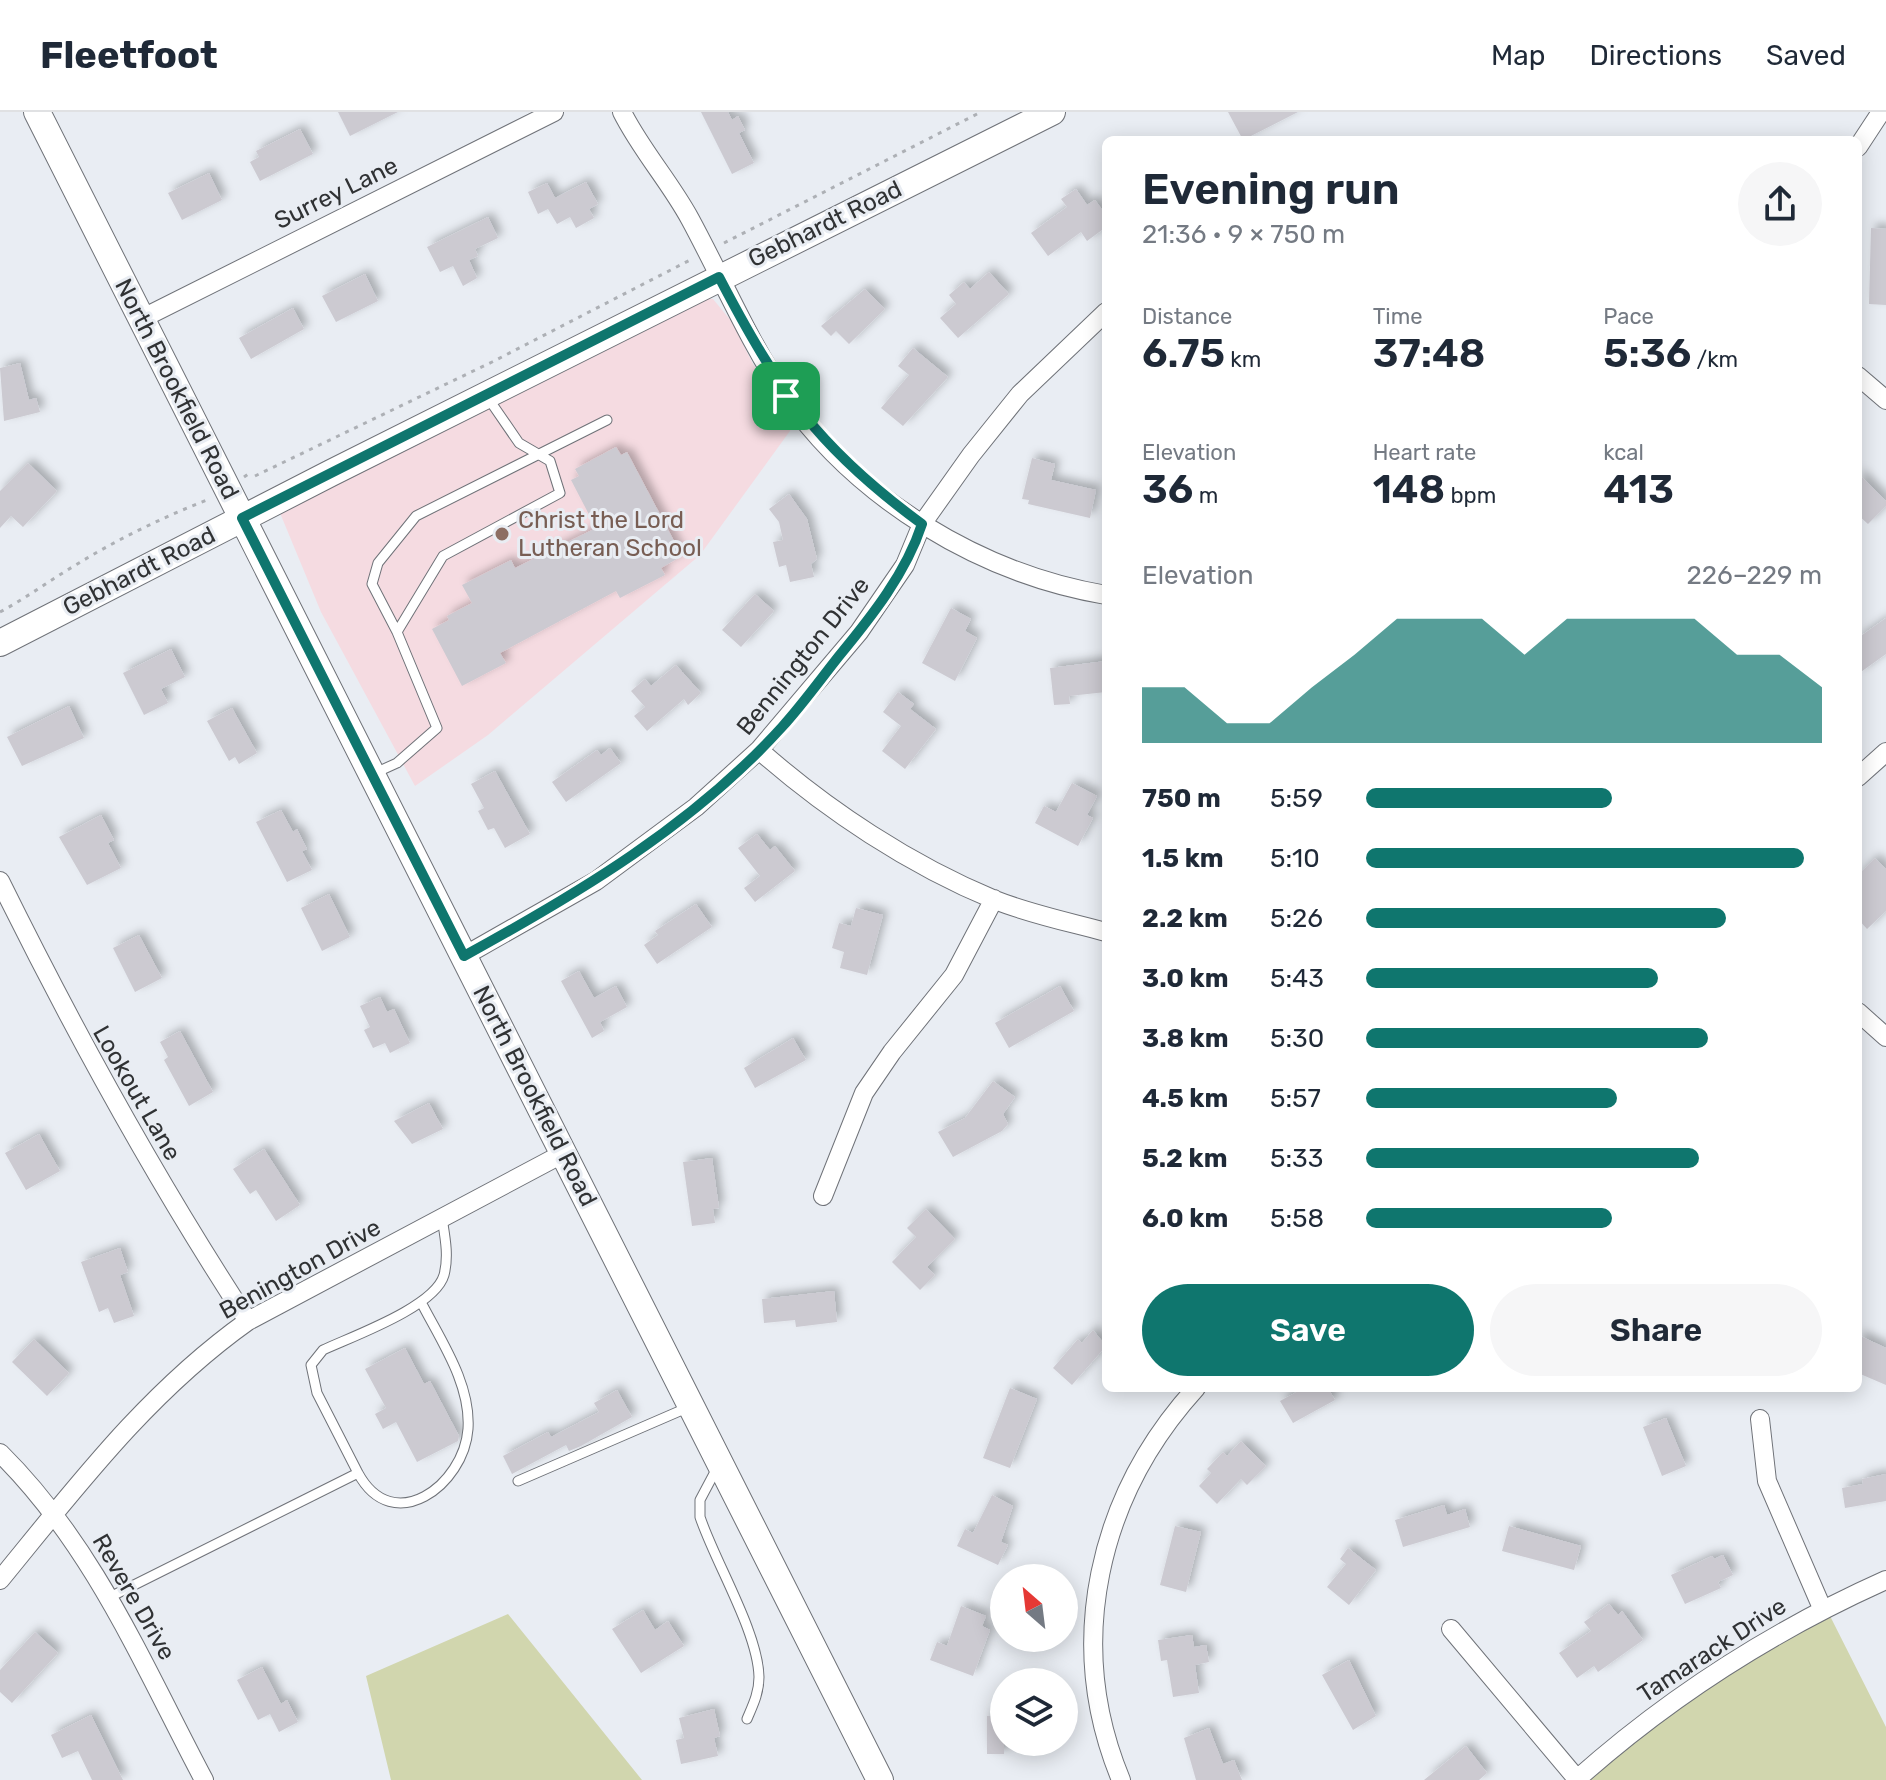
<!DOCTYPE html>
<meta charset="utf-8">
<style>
body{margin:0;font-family:Rubik,sans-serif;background:#f6f6f7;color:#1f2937;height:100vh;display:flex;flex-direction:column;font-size:30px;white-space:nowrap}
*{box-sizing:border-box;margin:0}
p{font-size:26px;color:#747a83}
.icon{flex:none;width:44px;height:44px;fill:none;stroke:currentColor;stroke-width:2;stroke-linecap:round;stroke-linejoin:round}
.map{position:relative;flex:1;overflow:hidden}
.sheet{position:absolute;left:1102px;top:24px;width:760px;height:1256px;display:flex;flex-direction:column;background:#fff;border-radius:12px;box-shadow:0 4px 20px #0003}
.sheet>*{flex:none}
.needle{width:52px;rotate:332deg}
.buttons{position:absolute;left:990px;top:1452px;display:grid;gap:16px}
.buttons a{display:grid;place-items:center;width:88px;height:88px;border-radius:50%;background:#fff;box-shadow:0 4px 20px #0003;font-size:40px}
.pin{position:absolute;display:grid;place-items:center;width:68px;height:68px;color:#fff;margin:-34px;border-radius:16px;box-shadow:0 4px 12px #0006}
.round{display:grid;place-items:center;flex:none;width:84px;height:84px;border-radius:42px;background:#f6f6f7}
.head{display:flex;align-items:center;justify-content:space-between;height:136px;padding:0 40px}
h1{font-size:44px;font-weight:600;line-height:60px}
.stats{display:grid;grid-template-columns:repeat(3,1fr);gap:12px;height:136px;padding:8px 40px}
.stats div{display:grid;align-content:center}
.stats b{font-size:40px;font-weight:600}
.stats small{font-size:22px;font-weight:400}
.stats p{font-size:22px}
.chart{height:224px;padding:16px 40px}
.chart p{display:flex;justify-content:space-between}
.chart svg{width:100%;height:144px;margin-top:8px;fill:#0f766e;opacity:.7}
.button{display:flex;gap:16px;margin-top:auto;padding:16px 40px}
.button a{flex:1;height:92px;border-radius:48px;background:#0f766e;color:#fff;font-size:32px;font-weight:600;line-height:92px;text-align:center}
.button a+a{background:#f6f6f7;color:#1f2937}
ul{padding:0 40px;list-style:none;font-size:26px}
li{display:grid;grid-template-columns:128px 96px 1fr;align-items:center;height:60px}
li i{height:20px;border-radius:10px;background:#0f766e}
header{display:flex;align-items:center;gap:48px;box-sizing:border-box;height:112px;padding:0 40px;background:#fff;border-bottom:2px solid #e0e1e3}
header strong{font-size:38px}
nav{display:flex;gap:44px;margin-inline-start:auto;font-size:28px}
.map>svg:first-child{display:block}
.education{fill:#f5dbe1}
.green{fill:#d1d6ae}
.building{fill:#cccad1;filter:url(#shadow)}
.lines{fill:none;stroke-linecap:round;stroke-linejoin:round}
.lane-casing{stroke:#6f7278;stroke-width:11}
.street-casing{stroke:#6f7278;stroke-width:20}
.secondary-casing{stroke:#6f7278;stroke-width:28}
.path{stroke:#adb0b5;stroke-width:3;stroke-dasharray:4 6;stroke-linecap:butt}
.lane{stroke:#fff;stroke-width:9}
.street{stroke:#fff;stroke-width:18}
.secondary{stroke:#fff;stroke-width:26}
.route-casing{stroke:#fff;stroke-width:16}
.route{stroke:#0f766e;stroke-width:10}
.education-dot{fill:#8d6e63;stroke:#e9edf3;stroke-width:3}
.labels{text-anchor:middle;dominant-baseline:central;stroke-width:6;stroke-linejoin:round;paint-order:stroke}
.street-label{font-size:24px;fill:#303234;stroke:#e9edf3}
.education-label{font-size:24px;fill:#785e54;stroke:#e9edf3;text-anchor:start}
</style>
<header>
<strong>Fleetfoot</strong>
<nav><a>Map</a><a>Directions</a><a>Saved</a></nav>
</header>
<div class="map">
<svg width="1886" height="1668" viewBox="0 0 1886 1668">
<defs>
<filter id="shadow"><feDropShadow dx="5" dy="-5" stdDeviation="4" flood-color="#0004"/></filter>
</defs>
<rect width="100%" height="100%" fill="#e9edf3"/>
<path class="education" d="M696,186L713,187L732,210L753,252L795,312L700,443L488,623L415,674L321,500L280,401Z"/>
<path class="green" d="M1828,1500L1886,1615V1668H1587L1689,1583Z
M508,1502L642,1668H391L366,1564Z"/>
<path class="building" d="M338,0H398L350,24Z
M701,0H728L732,8L738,4L745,18L739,21L754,51L732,62Z
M1228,0H1298L1243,28Z
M300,17L313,42L260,69L250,50L259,45L256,39Z
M209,61L222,88L182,108L168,81Z
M586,70L598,92L589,97L594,106L576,116L570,105L557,112L548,97L538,102L528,80L547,71L555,86Z
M1076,77L1087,93L1095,88L1106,103V115L1087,129L1081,120L1048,144L1031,121L1067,95L1061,87Z
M488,105L498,126L475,137L478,144L469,148L477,166L463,174L453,154L440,160L427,135Z
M1871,116L1886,117V193L1869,192Z
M989,160L1009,182L958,226L940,206L956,192L949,183L964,170L970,177Z
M365,162L378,189L336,210L322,184Z
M865,177L885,197L849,232L836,219L831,224L821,214Z
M293,196L304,217L251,247L239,226Z
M913,236L948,265L903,314L881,296L909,263L898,254Z
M20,251L29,288L36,286L40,300L4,309L0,256Z
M616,335L621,343L627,340L682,444L661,456L665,463L620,486L616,479L500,541L506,551L462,574L432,517L449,508L447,504L472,491L462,473L511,448L515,456L596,416L571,368L579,364L575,357Z
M1032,346L1055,352L1051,368L1096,378L1090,406L1028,392L1029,388L1022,387Z
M28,351L57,379L23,415L11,404L0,416V379Z
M1858,361L1886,389V394L1868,412L1858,403Z
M789,382L807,407L817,447L811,452L814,465L790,470L786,453L779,455L773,430L783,428L779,410L769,397Z
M755,482L774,499L741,535L722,518Z
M951,496L971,507L965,519L977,526L955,569L922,551Z
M1886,506V542L1858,562V526Z
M171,537L185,565L161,577L168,591L144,603L123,561Z
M1106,549V580L1069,584L1070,592L1054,593L1050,556Z
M676,553L701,581L688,593L684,587L647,619L634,604L645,595L631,579L645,567L651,574Z
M898,580L914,592L910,597L936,617L905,657L882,639L901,614L883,600Z
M69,594L84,626L22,654L7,625Z
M232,596L257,641L239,652L235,645L229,649L207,609Z
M610,636L621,651L566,690L552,670L597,638L601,643Z
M495,659L530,722L505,736L494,716L488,718L478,699L484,696L471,672Z
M1072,671L1097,684L1087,703L1093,706L1078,734L1035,711L1044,694L1056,700Z
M281,698L293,720L297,717L307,737L302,739L312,758L287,770L256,710Z
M101,703L114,728L108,731L121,756L87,773L59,725Z
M757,722L770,738L775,734L795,759L755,790L744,776L760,764L738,736Z
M1875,746L1886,757V799L1867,817L1858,807V763Z
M329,782L350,825L322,839L301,796Z
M696,792L712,815L657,852L644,833L658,823L655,819Z
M856,796L883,803L867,863L840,856L844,840L832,836L839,811L851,814Z
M139,823L162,866L135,880L113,836Z
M579,859L594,886L616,874L627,895L600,910L604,919L592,926L561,869Z
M1060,874L1074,899L1009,936L995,911Z
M380,885L387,900L394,897L410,931L390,941L385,931L373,936L364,918L370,915L360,894Z
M180,919L213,980L189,994L164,948L168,945L160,930Z
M793,926L806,948L755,976L744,956Z
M993,969L1015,985L1003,1002L1008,1012L1002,1019L953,1045L938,1020L965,1006Z
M429,991L443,1017L412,1032L394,1009Z
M39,1022L60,1059L26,1078L5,1041Z
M264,1037L300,1093L276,1109L256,1078L250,1082L233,1057Z
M712,1046L719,1096L713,1097L715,1111L692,1114L683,1050Z
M926,1097L955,1127L927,1155L935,1163L920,1178L892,1150L916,1125L907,1116Z
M120,1136L128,1160L120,1163L134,1204L114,1211L108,1196L99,1200L81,1150Z
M834,1179L837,1210L796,1215L795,1208L764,1211L762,1187Z
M1093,1218L1106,1234L1072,1273L1053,1256L1078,1227L1082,1231Z
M1858,1223L1886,1236V1273L1858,1261Z
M34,1227L69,1261L47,1284L12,1250Z
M405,1236L424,1272L430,1269L459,1324L458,1329L417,1350L396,1310L383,1317L375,1302L386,1296L365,1257Z
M1010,1276L1037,1287L1010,1356L983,1346Z
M1304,1276H1328L1335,1288L1293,1311L1280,1289Z
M617,1278L632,1305L581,1334L569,1339L566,1333L512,1362L503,1344L548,1320L551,1325L599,1300L594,1291Z
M1666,1306L1686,1354L1662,1364L1643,1315Z
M1241,1329L1266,1354L1247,1373L1241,1367L1217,1392L1199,1374L1211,1361L1207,1357L1223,1340L1227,1344Z
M1886,1362V1389L1845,1396L1842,1376L1863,1372L1862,1367Z
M992,1383L1013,1394L1001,1430L1008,1433L998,1453L957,1434L965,1417L973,1421Z
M1444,1393L1447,1403L1465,1397L1470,1415L1403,1435L1395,1408Z
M1175,1414L1201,1420L1186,1480L1160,1473Z
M1509,1414L1581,1434L1574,1458L1502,1439Z
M1348,1436L1376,1458L1349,1493L1327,1475L1346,1452L1340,1447Z
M1723,1443L1733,1463L1718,1470L1721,1476L1685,1492L1671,1463L1712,1444L1714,1447Z
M1609,1492L1618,1503L1622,1499L1643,1528L1598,1560L1594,1554L1577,1566L1559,1541L1591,1519L1584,1510Z
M961,1494L986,1504L982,1514L990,1518L973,1564L930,1548L937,1530L947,1534Z
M643,1498L655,1518L668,1509L684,1534L641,1561L612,1517Z
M35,1520L58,1541L12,1591L0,1580V1558Z
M1192,1523L1194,1535L1206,1533L1209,1550L1195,1553L1199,1581L1173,1585L1167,1548L1161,1549L1158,1528Z
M1349,1548L1376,1604L1353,1618L1322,1563Z
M262,1555L281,1592L287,1588L298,1610L279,1620L270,1602L258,1608L237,1568Z
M714,1597L720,1624L714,1626L718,1644L681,1652L676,1628L684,1626L679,1606Z
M91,1603L123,1668H92L78,1639L62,1646L51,1623Z
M987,1604H1004V1642H987Z
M1209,1616L1223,1652L1234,1648L1242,1668H1196L1184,1626Z
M1466,1634L1487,1661L1479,1668H1424Z"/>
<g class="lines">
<defs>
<path id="lane" d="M397,520L372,472L378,451L416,404L607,308
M375,661L397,651L437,616L397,520L443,444L560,381L550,349L519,331L488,286
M717,1356L700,1388V1405C715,1450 758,1520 759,1565C759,1581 753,1593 747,1607
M358,1361C393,1426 464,1373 468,1317C471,1272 441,1229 421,1190
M518,1369L689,1295
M110,1485L358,1361L317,1281L311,1253L323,1238C353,1224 435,1195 444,1163C449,1144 445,1125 442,1106"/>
<path id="street" d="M622,0C641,38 670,70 690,107C722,166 748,228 785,283C857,387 981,462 1106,483
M1858,35L1881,0
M141,207L554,0
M1858,264L1886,288
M759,638C827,698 910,753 995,788C1030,802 1069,810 1106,820
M1858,665L1886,640
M0,769C75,921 155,1067 248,1209
M464,844L596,769L696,695L759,638L859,520L905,453L922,412L971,343L1020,282L1106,200
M1858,900L1886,925
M823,1084L864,981L892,940L954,863L994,787
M1760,1307L1767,1369L1822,1496
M0,1341C94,1434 143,1553 204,1668
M0,1468C77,1374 148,1280 248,1209L564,1041
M1451,1517L1577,1667
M1121,1668C1064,1531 1098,1384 1196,1276
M1576,1668C1669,1585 1772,1519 1886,1468"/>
<path id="secondary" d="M37,0L880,1668
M0,531L331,361L1052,0"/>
</defs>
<use href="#lane" class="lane-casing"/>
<use href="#street" class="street-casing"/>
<use href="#secondary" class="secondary-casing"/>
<path class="path" d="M724,131L981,0
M255,364L492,250L692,147
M244,365L251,360
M0,500C26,486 49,469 74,454C116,428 161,406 207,388"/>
<use href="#lane" class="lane"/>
<use href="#street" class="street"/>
<use href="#secondary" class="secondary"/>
</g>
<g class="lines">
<defs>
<path id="route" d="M719,165C778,278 818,336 922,412C906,461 872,504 839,544C820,568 802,593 782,615C693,713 579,781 464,844L242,406Z"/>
</defs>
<use href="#route" class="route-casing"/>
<use href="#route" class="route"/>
</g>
<circle class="education-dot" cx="502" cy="422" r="8"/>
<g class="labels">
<g class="street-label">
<text transform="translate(336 81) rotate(-26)">Surrey Lane</text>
<text transform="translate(825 112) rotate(-26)">Gebhardt Road</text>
<text transform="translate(177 277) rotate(63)">North Brookfield Road</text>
<text transform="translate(139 459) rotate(-27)">Gebhardt Road</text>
<text transform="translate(803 544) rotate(-51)">Bennington Drive</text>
<text transform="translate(137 981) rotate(60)">Lookout Lane</text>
<text transform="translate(535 984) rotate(63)">North Brookfield Road</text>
<text transform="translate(300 1157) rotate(-29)">Benington Drive</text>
<text transform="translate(134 1485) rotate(60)">Revere Drive</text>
<text transform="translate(1712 1538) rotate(-33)">Tamarack Drive</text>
</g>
<g class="education-label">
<text x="518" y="408">Christ the Lord<tspan x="518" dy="28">Lutheran School</tspan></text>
</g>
</g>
</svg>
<div class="buttons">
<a><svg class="needle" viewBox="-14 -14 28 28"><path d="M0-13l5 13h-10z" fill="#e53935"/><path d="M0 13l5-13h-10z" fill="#747a83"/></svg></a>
<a><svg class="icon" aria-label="layers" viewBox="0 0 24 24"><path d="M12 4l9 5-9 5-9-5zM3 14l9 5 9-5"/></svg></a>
</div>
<div class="pin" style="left:786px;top:284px;background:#1e9e55"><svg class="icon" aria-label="arrive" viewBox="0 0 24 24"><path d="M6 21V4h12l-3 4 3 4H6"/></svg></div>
<section class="sheet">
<div class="head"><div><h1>Evening run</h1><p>21:36 · 9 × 750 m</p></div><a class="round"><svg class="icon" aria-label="share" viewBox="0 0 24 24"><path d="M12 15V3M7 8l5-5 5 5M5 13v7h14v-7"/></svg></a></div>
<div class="stats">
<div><p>Distance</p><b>6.75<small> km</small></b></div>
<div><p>Time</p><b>37:48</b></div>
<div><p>Pace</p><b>5:36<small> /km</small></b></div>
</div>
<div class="stats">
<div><p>Elevation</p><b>36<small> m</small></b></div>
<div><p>Heart rate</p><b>148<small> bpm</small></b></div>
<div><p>kcal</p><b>413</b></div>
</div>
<div class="chart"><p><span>Elevation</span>226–229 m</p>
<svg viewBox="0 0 160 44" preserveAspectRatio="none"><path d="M0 44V27L10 27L20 38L30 38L40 27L50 17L60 6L70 6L80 6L90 17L100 6L110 6L120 6L130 6L140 17L150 17L160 27V44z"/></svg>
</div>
<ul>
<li><b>750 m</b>5:59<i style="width:54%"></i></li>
<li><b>1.5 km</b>5:10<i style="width:96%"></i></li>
<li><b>2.2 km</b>5:26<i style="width:79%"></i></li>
<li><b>3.0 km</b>5:43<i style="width:64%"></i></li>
<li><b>3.8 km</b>5:30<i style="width:75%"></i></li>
<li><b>4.5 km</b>5:57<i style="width:55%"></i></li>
<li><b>5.2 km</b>5:33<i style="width:73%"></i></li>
<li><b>6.0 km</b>5:58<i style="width:54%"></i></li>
</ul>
<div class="button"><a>Save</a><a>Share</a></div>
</section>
</div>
